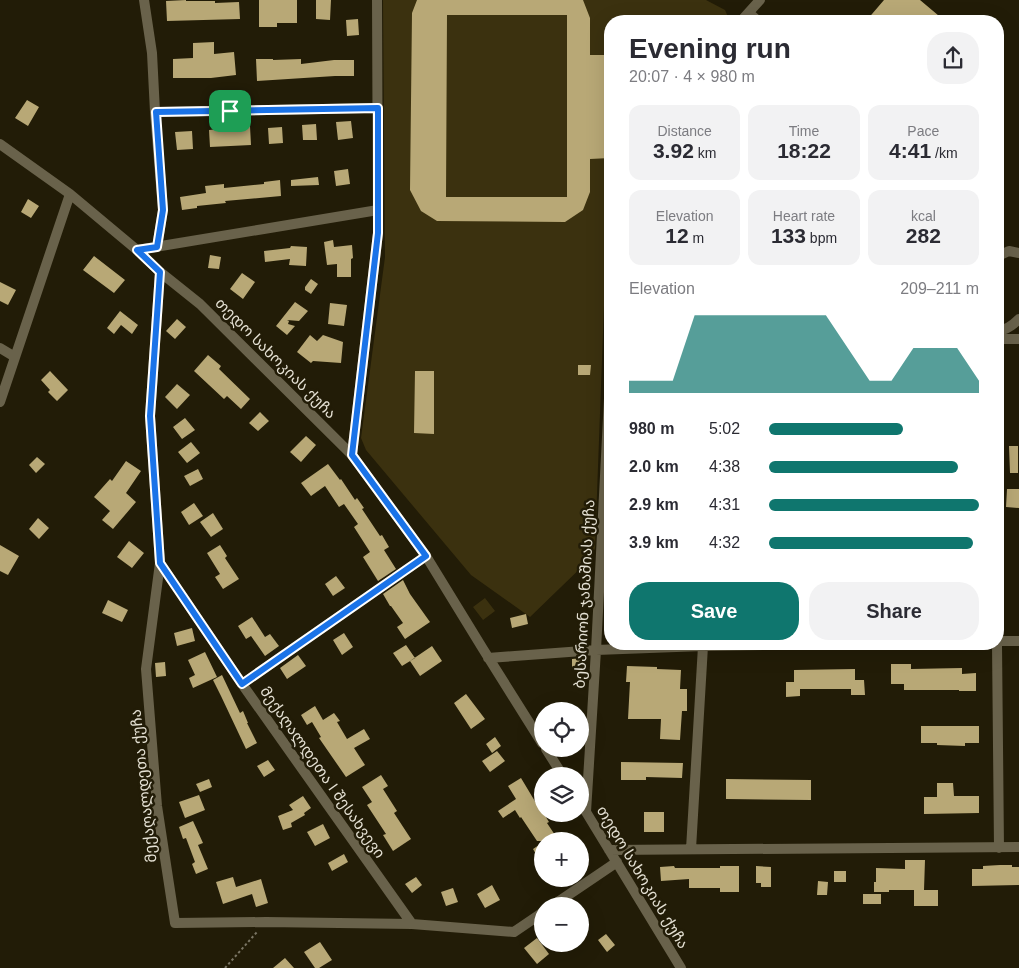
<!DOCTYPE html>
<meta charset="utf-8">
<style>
body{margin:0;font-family:Arial,"Noto Sans Georgian",sans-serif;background:#f2f2f3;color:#2b2b33;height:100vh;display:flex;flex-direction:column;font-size:19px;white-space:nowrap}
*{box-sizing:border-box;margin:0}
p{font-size:16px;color:#7c7c81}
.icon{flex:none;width:28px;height:28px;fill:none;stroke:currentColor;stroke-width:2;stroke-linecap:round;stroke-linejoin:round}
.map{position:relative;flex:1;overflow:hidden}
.side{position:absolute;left:604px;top:15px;width:400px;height:635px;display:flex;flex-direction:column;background:#fff;border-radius:20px;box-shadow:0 5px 20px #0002}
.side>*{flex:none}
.fabs{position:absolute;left:534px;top:702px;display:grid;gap:10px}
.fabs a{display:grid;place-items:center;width:55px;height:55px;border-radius:50%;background:#fff;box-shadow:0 5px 20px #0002;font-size:25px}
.pin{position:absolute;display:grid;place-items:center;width:42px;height:42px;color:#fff;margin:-21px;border-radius:10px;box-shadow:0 2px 8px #0006}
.round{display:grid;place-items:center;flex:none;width:52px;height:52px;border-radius:20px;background:#f2f2f3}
.summary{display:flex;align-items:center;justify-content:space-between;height:85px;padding:0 25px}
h1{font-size:28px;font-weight:700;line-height:38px}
.stats{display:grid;grid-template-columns:repeat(3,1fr);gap:8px;height:85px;padding:5px 25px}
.stats div{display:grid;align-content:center;border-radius:12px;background:#f2f2f3;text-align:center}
.stats b{font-size:21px;font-weight:700}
.stats small{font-size:14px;font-weight:400}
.stats p{font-size:14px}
.chart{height:140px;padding:10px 25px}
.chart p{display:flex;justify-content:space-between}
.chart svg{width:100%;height:90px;margin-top:5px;fill:#0f766e;opacity:.7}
.button{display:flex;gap:10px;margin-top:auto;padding:10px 25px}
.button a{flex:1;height:58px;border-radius:20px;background:#0f766e;color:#fff;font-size:20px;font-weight:700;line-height:58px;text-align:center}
.button a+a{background:#f2f2f3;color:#2b2b33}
ul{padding:0 25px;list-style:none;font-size:16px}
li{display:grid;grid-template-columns:80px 60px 1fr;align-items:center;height:38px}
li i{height:12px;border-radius:6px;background:#0f766e}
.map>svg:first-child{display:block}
.green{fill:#3b310f}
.building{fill:#b8a876;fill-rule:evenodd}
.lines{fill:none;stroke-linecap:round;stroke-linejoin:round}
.path{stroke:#7a7564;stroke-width:2;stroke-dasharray:2.5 2.5;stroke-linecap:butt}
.minor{stroke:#69624b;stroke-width:10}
.route-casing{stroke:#fff;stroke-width:10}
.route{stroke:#1a73e8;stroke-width:6}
.labels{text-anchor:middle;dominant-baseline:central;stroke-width:5;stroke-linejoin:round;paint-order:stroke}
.street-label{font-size:15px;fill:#e5e1d4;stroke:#221c07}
</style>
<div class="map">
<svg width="1019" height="968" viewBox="0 0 1019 968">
<rect width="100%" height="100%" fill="#221c07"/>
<path class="green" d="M383,0H706L725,10L729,19L727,21H610V215L607,225L595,548L591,558L530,617L471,575L366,450L361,438L385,257Z
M485,598L495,611L483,620L473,607Z"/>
<path class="building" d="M186,0V1H215V3L239,2L240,19L167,21L166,1Z
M259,0H297V23H277V27H259Z
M316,0H331L330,20L316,19Z
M417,0H583L590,18V55H610V158L590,159V192L583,210L565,222L437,221L421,211L410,190L412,13ZM447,15H567V197H446Z
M884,0H920L945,21H866Z
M358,19L359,35L347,36L346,20Z
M214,42V54L234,52L236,75L211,78H173V59L193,58V43Z
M256,59H273V60L301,59V64L334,60H354V76H335L257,81Z
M27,100L39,107L28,126L15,118Z
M351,121L353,138L338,140L336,122Z
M316,124L317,140H303L302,125Z
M250,126L251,145L210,147L209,130Z
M282,127L283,143L269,144L268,128Z
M192,131L193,149L177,150L175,132Z
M348,169L350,184L336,186L334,171Z
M318,177L319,185L291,186V180Z
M280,180L281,196L225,201L226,203L197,206V208L182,210L180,197L206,193L205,186L224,184V188L264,184V182Z
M28,199L39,206L31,218L21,212Z
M333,240L334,247L352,245L353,258L351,259V277H337V264L327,265L324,242Z
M291,246L307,247L306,266L289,265L290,259L265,262L264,251L290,248Z
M210,255L221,257L219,269L208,268Z
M94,256L125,280L114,293L83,270Z
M242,273L255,282L243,299L230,289Z
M311,279L318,284L311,294L305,290V287Z
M0,282L16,290L8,305L0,301Z
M295,302L308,311L299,321L287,320L289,321L288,324L295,326L287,335L276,326Z
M330,303L347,305L344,326L328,324Z
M120,311L138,325L132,334L121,325L114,334L107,328Z
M177,319L186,327L175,339L166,331Z
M310,335L317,341L323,335L343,342L341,363L313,361L311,363L297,352Z
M208,355L221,366L219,369L250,399L241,409L227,396L224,399L194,371Z
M578,365H591L590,375H578Z
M50,371L68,390L57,401L48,392L50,390L41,380Z
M415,371H434V434L414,433Z
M177,384L190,395L177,409L165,397Z
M260,412L269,421L258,431L249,423Z
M185,418L195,430L182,439L173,427Z
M306,436L316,445L301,462L290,452Z
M191,442L200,453L187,463L178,452Z
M1009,446H1018V473H1010Z
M37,457L45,464L36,473L29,465Z
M126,461L141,471L126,493L136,502L113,529L102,520L110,511L94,497L110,479L112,481Z
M328,464L340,480L341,479L355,500L357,498L364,508L362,509L380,536L382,535L389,547L384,550L396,569L378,581L363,557L370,552L354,527L358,524L344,504L339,507L325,486L311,496L301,483Z
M198,469L203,479L190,486L184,476Z
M1007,489H1019V508L1006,507Z
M194,503L203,516L189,525L181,512Z
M213,513L223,529L211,537L200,522Z
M38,518L49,528L39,539L29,529Z
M129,541L144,553L132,568L117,557Z
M0,545L19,556L8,575L0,571Z
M220,545L227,556L225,558L239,579L223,589L215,577L220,574L207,553Z
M336,576L345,588L333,596L325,584Z
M403,580L410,594L430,622L405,639L397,627L403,623L391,606H390L383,594Z
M108,600L128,610L122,622L102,613Z
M526,614L528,624L512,628L510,618Z
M252,617L265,637L270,634L279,646L265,656L251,636L246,639L238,626Z
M192,628L195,641L177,646L174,633Z
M344,633L353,647L342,655L333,640Z
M406,645L415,658L402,666L393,653Z
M432,646L442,661L420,676L410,661Z
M205,652L217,677L193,688L189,678L195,675L188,660Z
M298,655L306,666L287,679L280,668Z
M584,658V669H572V659Z
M165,662L166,676L156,677L155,663Z
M891,664H911V669L962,668V674L976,673V691H959V690H904V684H891Z
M627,666L657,667V669L681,670L680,689H687V711H682L680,740L660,739L661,719H628L630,682H626Z
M855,669V680H864L865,695H851V689H800V696L786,697V682H794V670Z
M222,675L240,713L243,711L248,723H247L257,743L246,749L221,696L213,680Z
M466,694L485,719L471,729L454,703Z
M315,706L323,720L334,713L340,721L337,722L347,739L364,729L370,739L354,748L365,765L346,777L319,738L321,737L312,722L307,725L301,715Z
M921,726H979V743H965V746L937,745V743H921Z
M495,737L501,746L492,753L486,744Z
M497,751L505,761L490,772L482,761Z
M268,760L275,770L264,777L257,766Z
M621,762L683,763L682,778L646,777V780H621Z
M381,775L388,786L383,789L397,811L394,813L411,839L393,851L383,835L386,834L367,805L372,802L362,787Z
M521,778L539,808L540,807L542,811V814H544L549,822L547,823L559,841H537L521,817L520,818L515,810L503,818L498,811L516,799L508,786Z
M209,779L212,787L200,792L196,784Z
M726,779L811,780V800L726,799Z
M937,783H953L954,796H979V813L924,814V797H937Z
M199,795L205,810L185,818L179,802Z
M303,796L311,808L304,813L305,815L291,823L292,827L283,830L278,816L293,810L289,805Z
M644,812H664V832H644Z
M193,821L203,843L198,845L208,869L196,874L192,864L195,862L186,838L183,839L179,827Z
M323,824L330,838L315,846L307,832Z
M542,843V865L533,849Z
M344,854L348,862L332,871L328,863Z
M905,860H925L924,890H938V906H914V890H889V892H874V882H876V868L905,869Z
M1000,865H1012V867H1019V885L972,886V869H983V866Z
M674,866L675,868H720V866H739V892H720V888H689V879L661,881L660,867Z
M756,866L771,867V887H761V883H756Z
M834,871H846V882H834Z
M233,877L236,887L261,879L268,903L256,907L252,894L223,904L216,882Z
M416,877L422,885L412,893L405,884Z
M818,881L828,882L827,895H817Z
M492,885L500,900L485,908L477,894Z
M453,888L458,902L446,906L441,892Z
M863,894H881V904H863Z
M606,934L615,945L607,952L598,940Z
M537,938L549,954L537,964L524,948Z
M320,942L332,960L319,968H315L304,952Z
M285,958L294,968H273Z"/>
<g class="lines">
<path class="path" d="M225,968L257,932"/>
<path class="minor" d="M144,0L152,53L155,112L163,210L157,247
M749,13L758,21
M741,21L760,0
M155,112L378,108
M0,144L70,194L137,250L160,272L200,304L352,455L426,556L483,649L542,743
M137,250L378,210
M998,256L1009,251L1019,253
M160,272L150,416L160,563L146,669L157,806L175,923L266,922L412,924L514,932L542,913
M998,331C1006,330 1013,325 1019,319
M998,339H1019
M0,348L15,357
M0,402L70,194
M352,455L378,233L377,0
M160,563L242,684L412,924
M998,641H1019
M997,644L999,848
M488,658L596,650L703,646L833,644
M242,684L426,556
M546,749L563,776
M583,807L681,968
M586,812L596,650L610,379
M691,849L703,646
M609,850L1019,847
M552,906L617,862"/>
</g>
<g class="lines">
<defs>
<path id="route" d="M378,108V233L352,455L426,556L242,684L160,563L150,416L160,272L137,250L157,247L163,210L156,112Z"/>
</defs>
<use href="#route" class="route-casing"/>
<use href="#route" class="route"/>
</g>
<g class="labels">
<g class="street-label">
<text transform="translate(276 358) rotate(45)">თედო სახოკიას ქუჩა</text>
<text transform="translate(584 594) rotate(-87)">ბესარიონ ჯანაშიას ქუჩა</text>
<text transform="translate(323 772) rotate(55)">მექაღალდეთა I შესახვევი</text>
<text transform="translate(143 786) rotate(-96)">მექაღალდეთა ქუჩა</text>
<text transform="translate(643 877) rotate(59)">თედო სახოკიას ქუჩა</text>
</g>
</g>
</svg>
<div class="fabs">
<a><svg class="icon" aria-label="locate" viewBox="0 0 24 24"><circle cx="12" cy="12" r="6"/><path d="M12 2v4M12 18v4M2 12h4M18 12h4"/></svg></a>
<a><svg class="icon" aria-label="layers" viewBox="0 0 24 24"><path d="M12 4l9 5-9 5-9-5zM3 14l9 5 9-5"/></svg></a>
<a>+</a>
<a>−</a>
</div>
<div class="pin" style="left:230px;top:111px;background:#1e9e55"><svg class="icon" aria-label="arrive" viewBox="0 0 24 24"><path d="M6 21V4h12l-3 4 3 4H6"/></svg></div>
<section class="side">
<div class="summary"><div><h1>Evening run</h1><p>20:07 · 4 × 980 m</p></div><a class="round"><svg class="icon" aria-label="share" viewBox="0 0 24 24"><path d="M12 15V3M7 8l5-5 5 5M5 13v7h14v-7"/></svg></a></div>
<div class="stats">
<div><p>Distance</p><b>3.92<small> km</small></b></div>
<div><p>Time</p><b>18:22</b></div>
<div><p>Pace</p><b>4:41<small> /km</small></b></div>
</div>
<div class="stats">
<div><p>Elevation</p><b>12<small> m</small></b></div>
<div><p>Heart rate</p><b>133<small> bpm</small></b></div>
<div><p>kcal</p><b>282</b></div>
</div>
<div class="chart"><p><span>Elevation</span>209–211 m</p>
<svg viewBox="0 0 160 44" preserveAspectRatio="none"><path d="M0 44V38L10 38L20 38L30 6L40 6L50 6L60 6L70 6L80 6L90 6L100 22L110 38L120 38L130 22L140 22L150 22L160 38V44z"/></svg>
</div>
<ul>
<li><b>980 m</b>5:02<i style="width:64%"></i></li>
<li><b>2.0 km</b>4:38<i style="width:90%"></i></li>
<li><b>2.9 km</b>4:31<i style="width:100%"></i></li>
<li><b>3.9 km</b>4:32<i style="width:97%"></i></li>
</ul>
<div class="button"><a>Save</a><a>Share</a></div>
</section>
</div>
